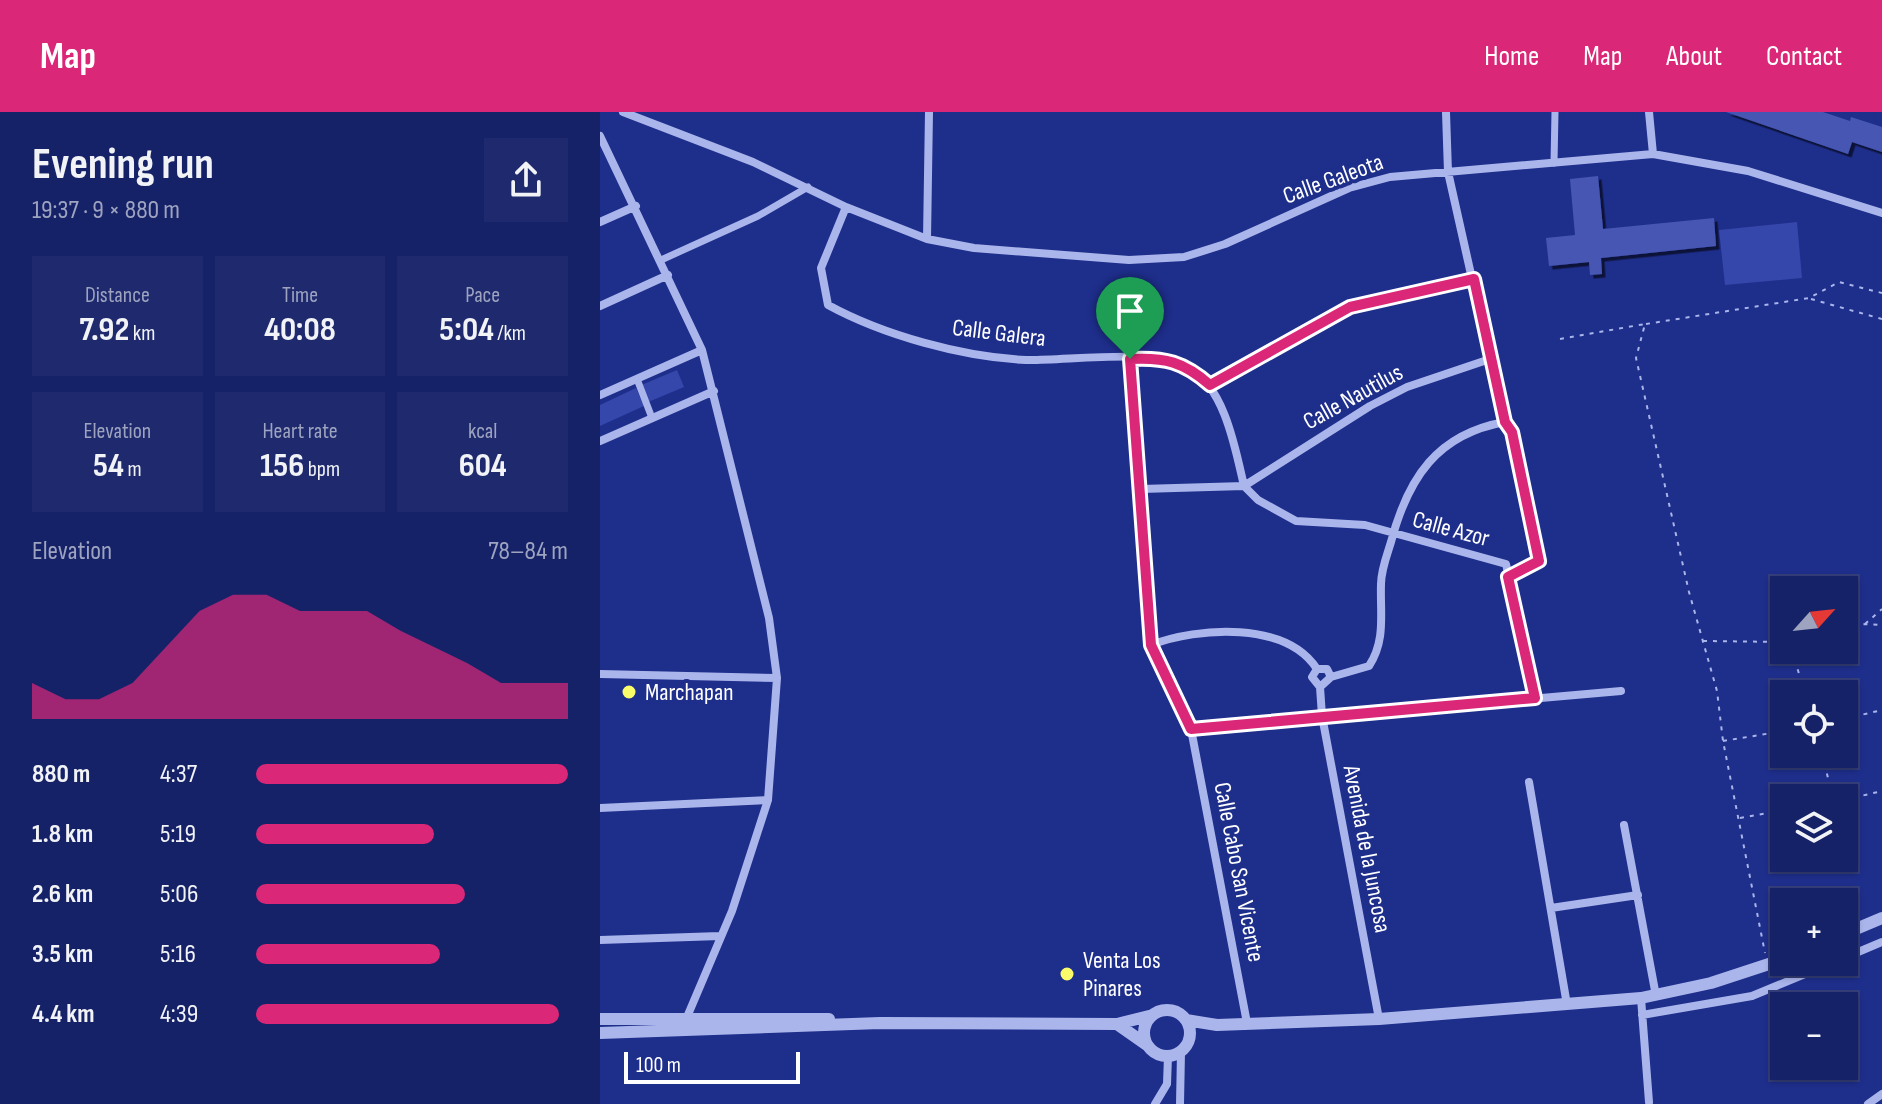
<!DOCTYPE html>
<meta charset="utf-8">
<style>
body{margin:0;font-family:"Sofia Sans Condensed",sans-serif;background:#1f2a6e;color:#f1f3f6;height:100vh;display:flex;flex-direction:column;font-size:30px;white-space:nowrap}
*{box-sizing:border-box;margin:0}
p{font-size:26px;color:#9ea4c0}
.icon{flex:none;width:44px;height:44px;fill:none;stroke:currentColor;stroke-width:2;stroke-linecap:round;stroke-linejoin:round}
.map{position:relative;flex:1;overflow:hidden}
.details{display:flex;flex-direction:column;background:#162268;width:600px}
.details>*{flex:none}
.needle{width:52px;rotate:63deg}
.fabs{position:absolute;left:1170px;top:464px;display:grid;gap:16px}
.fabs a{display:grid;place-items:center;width:88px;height:88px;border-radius:0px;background:#162268;box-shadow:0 2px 6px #0004,0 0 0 2px #353f7c;font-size:40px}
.scale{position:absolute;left:24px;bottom:20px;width:176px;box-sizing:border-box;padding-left:8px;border:4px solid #fff;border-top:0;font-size:22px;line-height:28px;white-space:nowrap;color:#fff;-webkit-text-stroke:6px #1e2e8b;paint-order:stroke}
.pin{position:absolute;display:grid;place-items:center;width:68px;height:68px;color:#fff;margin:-82px -34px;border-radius:50% 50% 50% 0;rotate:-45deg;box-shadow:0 0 8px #0007}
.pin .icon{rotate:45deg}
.round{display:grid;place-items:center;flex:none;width:84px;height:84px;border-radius:0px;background:#1f2a6e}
.headline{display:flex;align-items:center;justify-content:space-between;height:136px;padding:0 32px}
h1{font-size:44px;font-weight:700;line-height:60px}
.figures{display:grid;grid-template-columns:repeat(3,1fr);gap:12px;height:136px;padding:8px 32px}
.figures div{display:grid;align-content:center;border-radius:0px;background:#1f2a6e;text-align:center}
.figures b{font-size:34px;font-weight:700}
.figures small{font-size:22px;font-weight:400}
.figures p{font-size:22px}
.chart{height:224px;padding:16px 32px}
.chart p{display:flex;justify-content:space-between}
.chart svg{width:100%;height:144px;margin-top:8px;fill:#db2777;opacity:.7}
ul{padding:0 32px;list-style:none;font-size:26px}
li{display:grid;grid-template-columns:128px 96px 1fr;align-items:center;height:60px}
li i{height:20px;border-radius:10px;background:#db2777}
header{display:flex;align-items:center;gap:48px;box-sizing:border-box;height:112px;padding:0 40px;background:#db2777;color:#fff}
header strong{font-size:38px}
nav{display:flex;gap:44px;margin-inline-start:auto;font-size:28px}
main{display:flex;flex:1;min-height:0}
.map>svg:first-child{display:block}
.green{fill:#3547ab}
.building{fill:#4657b3;filter:url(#shadow)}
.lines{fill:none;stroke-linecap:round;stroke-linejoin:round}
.path{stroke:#aab5ec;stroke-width:2;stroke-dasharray:4 6;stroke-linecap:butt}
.pedestrian{stroke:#aab5ec;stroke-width:7}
.minor{stroke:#aab5ec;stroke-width:8}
.tertiary{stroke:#aab5ec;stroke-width:12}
.route-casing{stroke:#fff;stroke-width:16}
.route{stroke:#db2777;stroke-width:10}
.poi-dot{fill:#fafb6a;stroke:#1e2e8b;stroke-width:3}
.labels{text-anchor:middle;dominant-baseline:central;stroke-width:8;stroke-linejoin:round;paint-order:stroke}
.street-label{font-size:24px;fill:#fff;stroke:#1e2e8b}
.poi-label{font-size:24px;fill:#fff;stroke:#1e2e8b;text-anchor:start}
</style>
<header>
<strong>Map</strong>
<nav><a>Home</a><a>Map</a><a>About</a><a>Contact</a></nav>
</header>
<main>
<section class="details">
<div class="headline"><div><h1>Evening run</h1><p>19:37 · 9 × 880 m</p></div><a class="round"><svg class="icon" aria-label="share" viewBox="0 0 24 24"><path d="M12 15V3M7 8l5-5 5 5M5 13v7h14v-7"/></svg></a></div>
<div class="figures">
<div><p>Distance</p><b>7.92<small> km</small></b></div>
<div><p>Time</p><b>40:08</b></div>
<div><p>Pace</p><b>5:04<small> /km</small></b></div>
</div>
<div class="figures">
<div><p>Elevation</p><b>54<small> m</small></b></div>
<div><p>Heart rate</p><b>156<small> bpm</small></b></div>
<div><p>kcal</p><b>604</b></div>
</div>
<div class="chart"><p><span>Elevation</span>78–84 m</p>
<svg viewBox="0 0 160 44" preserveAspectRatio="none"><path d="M0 44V33L10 38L20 38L30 33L40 22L50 11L60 6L70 6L80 11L90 11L100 11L110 17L120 22L130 27L140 33L150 33L160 33V44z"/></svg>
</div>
<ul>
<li><b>880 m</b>4:37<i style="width:100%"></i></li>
<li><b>1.8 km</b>5:19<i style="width:57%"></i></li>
<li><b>2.6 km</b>5:06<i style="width:67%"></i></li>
<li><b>3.5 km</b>5:16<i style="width:59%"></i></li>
<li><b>4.4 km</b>4:39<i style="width:97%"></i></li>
</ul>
</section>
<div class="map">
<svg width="1282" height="992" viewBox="0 0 1282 992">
<defs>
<filter id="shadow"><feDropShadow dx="3.5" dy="3.5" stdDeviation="0" flood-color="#0009"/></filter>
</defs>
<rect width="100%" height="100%" fill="#1e2e8b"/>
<path class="green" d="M1197,110L1202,166L1125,173L1119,118Z
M77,258L84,275L46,291L39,274Z
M36,276L44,294L0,314V293Z"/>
<path class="building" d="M1126,0H1223L1250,9L1251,5L1282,15V40L1252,30L1248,42Z
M998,64L1003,117L1114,106L1116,134L1001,146L1002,162L990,163L989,150L949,154L946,126L975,123L970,67Z"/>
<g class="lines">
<path class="path" d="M1211,187L1282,207
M1046,212L1209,186L1239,170L1282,181
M960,227L1045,212L1036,246L1089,480L1117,579L1123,629L1165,841
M1265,512L1282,497
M1244,517L1265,512L1282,513
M1103,529L1184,530
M1192,538L1205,582
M1244,607L1282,598
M1123,629L1184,619
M1222,642L1233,686
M1244,688L1282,679
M1140,706L1184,698"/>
<path class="pedestrian" d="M954,51L955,0
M61,148L158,104L208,75
M530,247L551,533L591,617
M890,247L905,310L912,320L939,449L908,465
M37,267L52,306"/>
<path class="minor" d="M23,0L153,50L246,95L327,127L374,136L529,148L584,145L625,132L749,76L790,65L1053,42L1148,59L1282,101
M1049,0L1053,42
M0,24L102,238L169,506L177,566L168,688L132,799L87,905
M246,95L221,156L228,193C283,223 362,245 426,248C466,249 558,236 589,255C625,277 635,335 644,374
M0,110L36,94
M327,127L329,0
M0,194L68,163
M610,273L750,195L874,167
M0,283L102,238
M0,329L114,279
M644,374L770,294L807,275L890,247L848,60L846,0
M541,377L644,374L658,388L696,409L765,413L906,452L935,586
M551,533C598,515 686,509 717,557
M717,557H727L731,565L720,575L712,565Z
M0,562L177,566
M731,565L769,554C786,528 780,502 781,472C781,458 787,443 791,430C808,366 837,322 905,310
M720,575L722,604L779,907
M929,670L967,893
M0,696L168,688
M1024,713L1056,884
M951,796L1038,783
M0,828L120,824
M1244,846L1282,830
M1041,886L1049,990
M1042,903L1152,884L1234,850
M647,911L591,617L1021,579
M555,992L567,972L568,944
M580,992L581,940
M1268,992L1282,982"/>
<path class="tertiary" d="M1244,822L1282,806
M544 921a23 23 0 1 1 46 0a23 23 0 1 1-46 0Z
M0,907H229
M586,908L617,913L779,907L1041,886L1111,871L1184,847
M517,912L547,933
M0,921L280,911L517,912L553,903"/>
</g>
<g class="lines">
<defs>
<path id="route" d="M874,167L905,310L912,320L939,449L908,465L935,586L591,617L551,533L530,247C565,245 584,250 610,273L750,195Z"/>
</defs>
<use href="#route" class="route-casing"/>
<use href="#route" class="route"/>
</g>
<g class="poi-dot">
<circle cx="29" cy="580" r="8"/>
<circle cx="467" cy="862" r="8"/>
</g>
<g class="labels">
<g class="street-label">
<text transform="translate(733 67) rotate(-20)">Calle Galeota</text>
<text transform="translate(399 221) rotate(7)">Calle Galera</text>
<text transform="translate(753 285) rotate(-29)">Calle Nautilus</text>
<text transform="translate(851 417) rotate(15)">Calle Azor</text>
<text transform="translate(767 737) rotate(79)">Avenida de la Juncosa</text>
<text transform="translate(639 760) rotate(79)">Calle Cabo San Vicente</text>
</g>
<g class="poi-label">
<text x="45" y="580">Marchapan</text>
<text x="483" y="848">Venta Los<tspan x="483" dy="28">Pinares</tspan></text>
</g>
</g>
</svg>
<div class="fabs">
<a><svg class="needle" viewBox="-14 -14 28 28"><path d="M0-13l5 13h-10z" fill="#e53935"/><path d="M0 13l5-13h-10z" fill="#9ea4c0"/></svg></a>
<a><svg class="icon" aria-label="locate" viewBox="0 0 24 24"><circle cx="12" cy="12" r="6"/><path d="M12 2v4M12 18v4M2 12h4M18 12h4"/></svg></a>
<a><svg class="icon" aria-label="layers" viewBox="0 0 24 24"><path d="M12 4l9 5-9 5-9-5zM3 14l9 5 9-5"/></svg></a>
<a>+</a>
<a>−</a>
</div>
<div class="scale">100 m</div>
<div class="pin" style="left:530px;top:247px;background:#1e9e55"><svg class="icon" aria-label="arrive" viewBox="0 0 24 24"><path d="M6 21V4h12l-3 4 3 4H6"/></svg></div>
</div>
</main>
